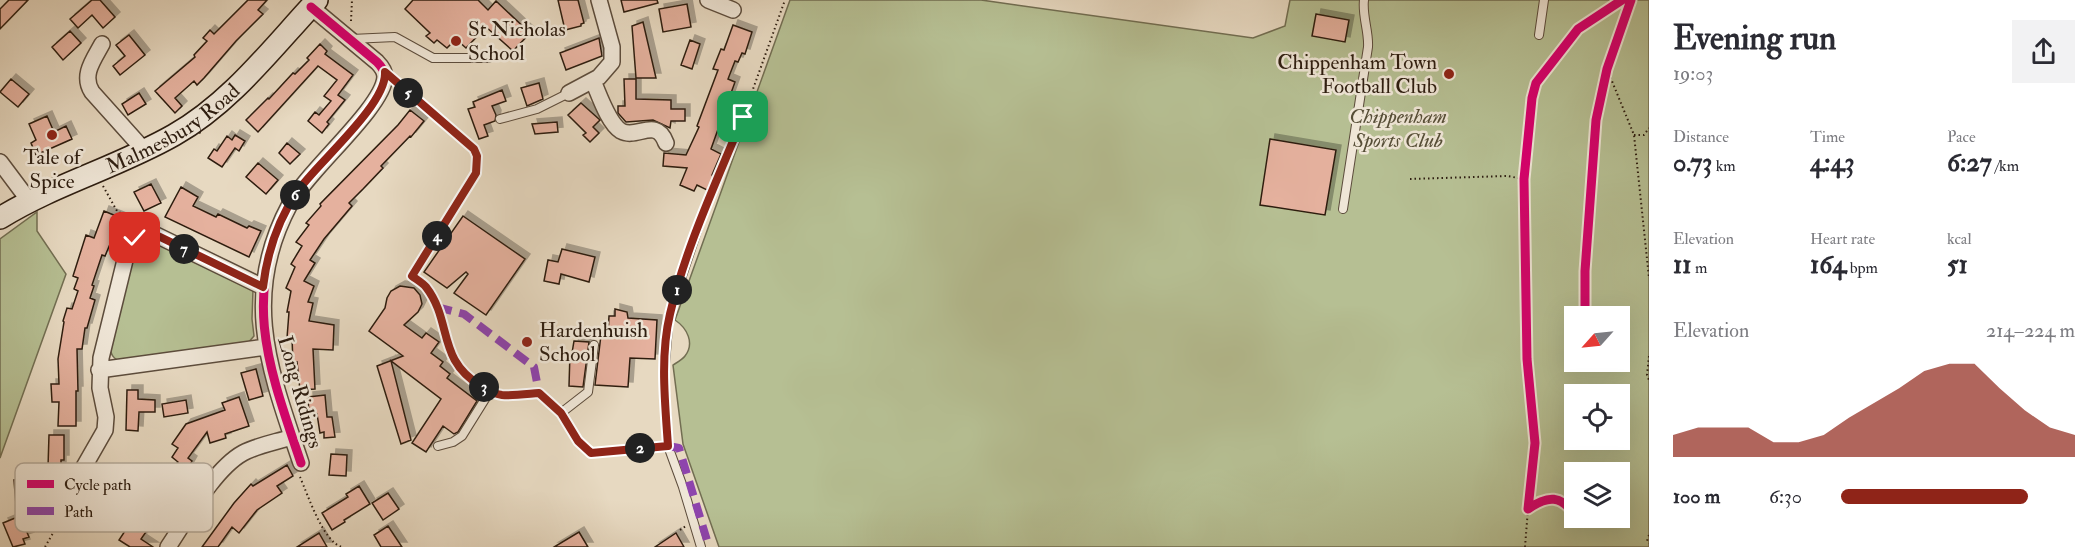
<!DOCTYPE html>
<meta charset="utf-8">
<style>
body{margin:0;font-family:"IM FELL Double Pica",serif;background:#f2f2f3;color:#2b2b33;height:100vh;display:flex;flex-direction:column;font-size:22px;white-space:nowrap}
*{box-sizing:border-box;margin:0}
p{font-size:20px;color:#7c7c81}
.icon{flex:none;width:33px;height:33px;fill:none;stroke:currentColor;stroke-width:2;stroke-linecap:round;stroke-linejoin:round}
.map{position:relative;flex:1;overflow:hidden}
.side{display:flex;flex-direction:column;background:#fff;width:450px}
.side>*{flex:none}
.needle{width:39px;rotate:243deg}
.controls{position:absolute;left:1564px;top:306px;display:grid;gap:12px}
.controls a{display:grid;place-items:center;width:66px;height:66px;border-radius:0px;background:#fff;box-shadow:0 6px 24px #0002;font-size:30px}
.pin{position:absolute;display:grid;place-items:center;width:51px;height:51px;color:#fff;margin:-26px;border-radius:12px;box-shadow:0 3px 9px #0006}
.km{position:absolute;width:30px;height:30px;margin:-15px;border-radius:50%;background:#222;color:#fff;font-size:16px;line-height:30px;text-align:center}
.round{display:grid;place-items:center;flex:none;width:63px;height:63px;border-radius:0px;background:#f2f2f3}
.summary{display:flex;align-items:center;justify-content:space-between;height:102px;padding:0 24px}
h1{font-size:33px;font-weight:700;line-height:45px}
.metrics{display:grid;grid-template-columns:repeat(3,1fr);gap:9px;height:102px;padding:6px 24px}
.metrics div{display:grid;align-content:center}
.metrics b{font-size:26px;font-weight:700}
.metrics small{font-size:16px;font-weight:400}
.metrics p{font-size:16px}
.chart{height:168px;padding:12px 24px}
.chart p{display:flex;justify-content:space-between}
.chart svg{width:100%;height:108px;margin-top:6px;fill:#8f2418;opacity:.7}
ul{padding:0 24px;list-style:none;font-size:20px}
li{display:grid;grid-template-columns:96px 72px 1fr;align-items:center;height:45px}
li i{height:15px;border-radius:8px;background:#8f2418}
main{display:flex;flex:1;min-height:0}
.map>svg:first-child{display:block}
.green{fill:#b6bf93;stroke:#726e52;stroke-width:1.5;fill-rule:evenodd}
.building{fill:#e5b19e;stroke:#2d1d10;stroke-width:1.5;filter:url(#shadow)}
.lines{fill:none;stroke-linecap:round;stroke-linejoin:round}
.lane-casing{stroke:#5c4c3c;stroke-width:10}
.street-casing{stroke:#5c4c3c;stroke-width:18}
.secondary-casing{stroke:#2d1d10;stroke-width:24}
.path{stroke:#2d1d10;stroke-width:2;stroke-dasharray:1.5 3;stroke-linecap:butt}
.lane{stroke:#efe6d7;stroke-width:8}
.street{stroke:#efe6d7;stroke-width:15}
.secondary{stroke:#efe6d7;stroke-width:21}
.quiet{stroke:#8e44ad;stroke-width:8;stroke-dasharray:15 8;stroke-linecap:butt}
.cycleway-casing{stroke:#efe6d7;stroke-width:13}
.cycleway{stroke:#d6006c;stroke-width:9}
.route-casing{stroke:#fff;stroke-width:12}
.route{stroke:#8f2418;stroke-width:8}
.poi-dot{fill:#8f2418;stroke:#efe6d7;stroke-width:2}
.labels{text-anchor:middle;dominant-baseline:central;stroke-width:5;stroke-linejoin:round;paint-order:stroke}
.poi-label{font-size:21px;fill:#2d1d10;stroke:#efe6d7;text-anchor:start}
.park-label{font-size:21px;font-style:italic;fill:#564e37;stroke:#efe6d7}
.street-label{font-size:21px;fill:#2d1d10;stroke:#efe6d7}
.key{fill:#efe6d7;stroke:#b5aa9b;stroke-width:1.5}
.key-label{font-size:16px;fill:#2d1d10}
</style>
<main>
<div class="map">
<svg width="1649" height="547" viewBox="0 0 1649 547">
<defs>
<filter id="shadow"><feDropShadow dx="5" dy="-5" stdDeviation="0" flood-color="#0004"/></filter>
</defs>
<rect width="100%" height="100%" fill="#e7d9c1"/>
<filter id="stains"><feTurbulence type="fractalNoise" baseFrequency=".00333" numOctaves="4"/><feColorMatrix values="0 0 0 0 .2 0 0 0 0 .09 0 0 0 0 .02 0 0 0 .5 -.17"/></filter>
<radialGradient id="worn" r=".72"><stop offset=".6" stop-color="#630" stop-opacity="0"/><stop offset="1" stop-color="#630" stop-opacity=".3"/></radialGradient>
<path class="green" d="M790,0H981L1253,38L1285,26L1290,0H1649V547H719L683,444L673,365C676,363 682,360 685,356C695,343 687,328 675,320ZM1575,316H1620V362H1575ZM1575,394H1620V440H1575ZM1575,472H1620V518H1575Z
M37,212V231L66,274L0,458V239Z
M145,239H153L253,290L252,319L254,336L247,344L122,362C113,359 111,355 109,345L132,253Z"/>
<path class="building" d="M9,0H28L0,29V9Z
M92,0H100L115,17L103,28L92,15L78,28L70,19Z
M248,0H267L258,10L263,14L236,41L204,78L197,85L194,81L175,98L182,106L175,113L155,91L195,57L194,55L207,41L203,38L210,30L214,34Z
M413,0H478L488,10L496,1L530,33L513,51L486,27L466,48L456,39L447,48L437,40L434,43L426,36L430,33L405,9Z
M558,0H578L584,23L581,24V26L565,30Z
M621,0H657L658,3L624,12Z
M687,4L691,27L663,32L659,9Z
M1316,14L1349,20L1345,42L1312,36Z
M643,22L656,78H636L632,26Z
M733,25L752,32L745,54L742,53L738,62L735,61L728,79L735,82L711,149L721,154L712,175L715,181L713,187L707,190L697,185L694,191L680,185L687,168L663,166L664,153L686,155L699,127L697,126L718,70L713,69L721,49L724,50Z
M70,31L81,43L63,60L52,47Z
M129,35L145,55L120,75L113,66L125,56L116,45Z
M599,38L602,56L566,70L560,53Z
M690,40L700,44L692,69L681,65Z
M320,44L327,51L325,54L353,75L338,95L345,100L327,122L329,124L322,133L308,121L315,112L319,115L331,101L324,96L337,80L318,66L258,132L246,120L268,98L269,99L293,73L295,74L309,60L307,58Z
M11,79L29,94L18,107L0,92Z
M624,79H636V99L671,100V109H685V121H671L670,128L653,120L626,122L618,113V106H625Z
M539,83L543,99L527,106L521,88Z
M502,90L506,101L492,106L496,115L495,121L484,125L488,136L479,139L468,109L475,107L473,102Z
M139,93L146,104L128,115L122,104Z
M581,103L600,120L593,127L599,133L590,142L583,135L586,133L568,115Z
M410,110L424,121L411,137L410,136L381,166L383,168L363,189L349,203L352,206L324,239L310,260L315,263L304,281L314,286L308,302L313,303L309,321L334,325L333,350L313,349L315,389L300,390L297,362L293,363L292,338H287L289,312H287L291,291L286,288L295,267L291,264L302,246L296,242L309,225L306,223L321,206L320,204L398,125Z
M47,116L54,132L66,126L72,139L36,155L31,143L36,140L29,124Z
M557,122L558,132L535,134L532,124Z
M235,135L245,141L239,151L235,148L222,167L208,158L214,149L217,151L227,136L232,140Z
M1270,139L1336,150L1325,215L1260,205Z
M287,143L300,154L290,164L279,153Z
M258,163L278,180L266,194L246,177Z
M151,184L161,203L144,211L134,192Z
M181,187L198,197L193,206L216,217L218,214L247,228L249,226L261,231L249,257L165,217Z
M104,211L121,218L105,256L102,255L92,285L94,286L90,298L95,300L87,328H85L82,349H77L78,391H76V426H58L59,402H52L51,384H59L58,359L64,322L63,321L67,308L72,309L78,291L74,289L78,278L73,276L86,235L94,238Z
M463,216L525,259L486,315L454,293L468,274L466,272L447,288L424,272Z
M562,249L595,257L589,282L561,274L559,284L544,281L548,260L558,262Z
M400,286L414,288L420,295L422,304L418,312L404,325L422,338L426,333L439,342L431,353L443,362L440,366L450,374L447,378L477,401L458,432L454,434L443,426L426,452L412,443L441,399L391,361L411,440L401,444L377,366L403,356L369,331L385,308L387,298L391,291Z
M615,309L627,312L628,318L657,320L655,359L630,358L628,387L595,385L601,335H608L609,316H615Z
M574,341L589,342L583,387L569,386L570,353H572Z
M256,369L263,396L249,400L241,373Z
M127,390H138V399L155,400V412H139L138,431L126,430Z
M325,395L327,417H332L335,437L324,438V432L320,433L317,414L309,415L308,397Z
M239,397L249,426L225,434L226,438L210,443L207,432L188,458L192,461L183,477L189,482L170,510L164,506L141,539L153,547H130L119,540L131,522L128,520L140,502L150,509L166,485L162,482L178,462L172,457L178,448L172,444L186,424L225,410L222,403Z
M186,400L188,413L164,417L162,404Z
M49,435H64V460H61V467H48Z
M331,454L347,455L346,476L329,475Z
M287,465L293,476L277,486L282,493L257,510L239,533L232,527L218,547H202L234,503L251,484L253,486Z
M23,479V485L32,484L33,503L16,505L14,480Z
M359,486L370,504L344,520L345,522L332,530L322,513L348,497L346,494Z
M388,493L399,509L383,520L372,503Z
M20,516L29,537L23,539L25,544L13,547L3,523Z
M388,526L402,547H381L374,535Z
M579,532L588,547H554Z
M319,533L327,547H297Z
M676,533L684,547H655Z"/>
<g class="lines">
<defs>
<path id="lane" d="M1539,35L1544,0
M351,39L395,37L433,58H489
M386,73L474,149L477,156L476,173L412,276C416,279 423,283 426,287C453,322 436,359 481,386C487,390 494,394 502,395C514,396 527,394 539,393L561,413L578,441L591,453L668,446
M500,119L537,109L569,93
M1343,209L1368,47C1369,31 1362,16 1364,0
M701,219L669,315L664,376L668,446L683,487L701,547
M561,413L588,392L594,345
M438,446L453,442L462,436L490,391"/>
<path id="street" d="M708,0L733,10
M102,44C94,59 81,75 92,92L144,150
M593,81C599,94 608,123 621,131C637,140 656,116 666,143
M569,93L599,77L612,62V47L599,0
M0,162L24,194L27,201
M99,370L266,347
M301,463C270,371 240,297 290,204C307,171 383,108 385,77C385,71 381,66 377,62L311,7
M65,500L105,430L106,417L100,388L101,358L126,256L133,242L143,232L152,233L263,287
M168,547C187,519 214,469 243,453C258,445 277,442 292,437"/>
<g id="secondary">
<path id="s1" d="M0,218C55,184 118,167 174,135C231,103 273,47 317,0"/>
</g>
</defs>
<use href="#lane" class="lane-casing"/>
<use href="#street" class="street-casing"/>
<use href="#secondary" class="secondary-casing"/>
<path class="path" d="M351,21L352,0
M1607,69L1634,135L1649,278
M1634,135H1644L1649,128
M1410,179L1507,176L1524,179
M103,186L117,211L134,221
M705,210L743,117L785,0
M1649,356L1647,375L1649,380
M300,477C308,495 323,542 342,547
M680,530L686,526
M1649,535L1647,541L1649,543
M45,547L64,514
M1525,547L1528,509"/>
<use href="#lane" class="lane"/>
<use href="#street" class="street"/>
<use href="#secondary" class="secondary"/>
<path class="quiet" d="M437,307L464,314L534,367L539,393
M668,446L679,448L709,547"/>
<defs>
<path id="cycleway" d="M1585,316V271L1596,120L1607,69L1631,0
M301,463C270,371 240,297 290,204C307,171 383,108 385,77C385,71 381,66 377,62L311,7
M1575,515C1561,495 1548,495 1528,509L1535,443L1527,359L1524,179L1532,98L1536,83L1578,29L1622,0"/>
</defs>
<use href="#cycleway" class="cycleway-casing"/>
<use href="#cycleway" class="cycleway"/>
</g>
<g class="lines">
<defs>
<path id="route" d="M135,238L143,232L152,233L263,287C267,254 278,220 297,192C316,164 387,105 385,72L474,149L477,156L476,173L412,276C416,279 423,283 426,287C453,322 436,359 481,386C487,390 494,394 502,395C514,396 527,394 539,393L561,413L578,441L591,453L668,446C665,402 660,356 670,314C686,246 717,181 743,117"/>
</defs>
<use href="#route" class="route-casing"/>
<use href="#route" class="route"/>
</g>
<g class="poi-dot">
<circle cx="456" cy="41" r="6"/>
<circle cx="1449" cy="74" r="6"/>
<circle cx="52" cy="135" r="6"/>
<circle cx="527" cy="342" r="6"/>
</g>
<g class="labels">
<g class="poi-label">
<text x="468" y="29">St Nicholas<tspan x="468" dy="24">School</tspan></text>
<text x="1437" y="62" text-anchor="end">Chippenham Town<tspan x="1437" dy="24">Football Club</tspan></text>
<text x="52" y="157" text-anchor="middle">Tale of<tspan x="52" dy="24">Spice</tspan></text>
<text x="539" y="330">Hardenhuish<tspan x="539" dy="24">School</tspan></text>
</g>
<g class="park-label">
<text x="1398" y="116">Chippenham<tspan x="1398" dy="24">Sports Club</tspan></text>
</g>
<g class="street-label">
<text stroke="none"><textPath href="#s1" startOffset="195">Malmesbury Road</textPath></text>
<text transform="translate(300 392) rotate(74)">Long Ridings</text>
</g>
</g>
<rect x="15" y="463" width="198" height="69" rx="9" class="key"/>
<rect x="27" y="480" width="27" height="8" fill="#d6006c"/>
<rect x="27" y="507" width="27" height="8" fill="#8e44ad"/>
<g class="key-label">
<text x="64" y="490">Cycle path</text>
<text x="64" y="517">Path</text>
</g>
<rect width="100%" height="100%" filter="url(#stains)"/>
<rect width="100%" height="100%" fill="url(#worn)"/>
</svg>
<div class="controls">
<a><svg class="needle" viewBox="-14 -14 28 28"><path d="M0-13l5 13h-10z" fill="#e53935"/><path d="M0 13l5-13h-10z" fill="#7c7c81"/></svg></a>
<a><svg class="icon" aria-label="locate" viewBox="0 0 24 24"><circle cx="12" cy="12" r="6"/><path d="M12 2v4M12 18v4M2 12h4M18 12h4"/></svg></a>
<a><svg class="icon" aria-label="layers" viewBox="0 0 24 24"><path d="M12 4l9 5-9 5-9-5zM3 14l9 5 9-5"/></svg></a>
</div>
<div class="pin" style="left:743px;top:117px;background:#1e9e55"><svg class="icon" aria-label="arrive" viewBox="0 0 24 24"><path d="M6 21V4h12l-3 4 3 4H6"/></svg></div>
<div class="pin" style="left:135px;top:238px;background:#d93025"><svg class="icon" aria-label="check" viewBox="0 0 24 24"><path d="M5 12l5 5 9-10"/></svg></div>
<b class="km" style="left:677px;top:290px">1</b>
<b class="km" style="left:640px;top:448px">2</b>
<b class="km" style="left:484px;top:387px">3</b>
<b class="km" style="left:437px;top:236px">4</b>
<b class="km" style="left:408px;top:93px">5</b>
<b class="km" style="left:295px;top:195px">6</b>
<b class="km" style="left:184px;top:249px">7</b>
</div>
<section class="side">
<div class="summary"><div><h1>Evening run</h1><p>19:03</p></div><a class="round"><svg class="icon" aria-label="share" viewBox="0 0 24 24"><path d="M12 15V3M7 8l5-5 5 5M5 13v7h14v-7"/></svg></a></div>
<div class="metrics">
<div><p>Distance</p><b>0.73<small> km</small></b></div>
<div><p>Time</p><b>4:43</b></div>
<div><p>Pace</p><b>6:27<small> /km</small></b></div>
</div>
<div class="metrics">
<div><p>Elevation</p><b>11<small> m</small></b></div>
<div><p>Heart rate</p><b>164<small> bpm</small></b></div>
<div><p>kcal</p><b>51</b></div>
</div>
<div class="chart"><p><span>Elevation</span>214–224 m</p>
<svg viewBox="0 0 160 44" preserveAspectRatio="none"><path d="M0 44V35L10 32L20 32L30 32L40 38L50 38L60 35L70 28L80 22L90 16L100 9L110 6L120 6L130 16L140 25L150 32L160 35V44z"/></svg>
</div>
<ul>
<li><b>100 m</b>6:30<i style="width:80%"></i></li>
</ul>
</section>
</main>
